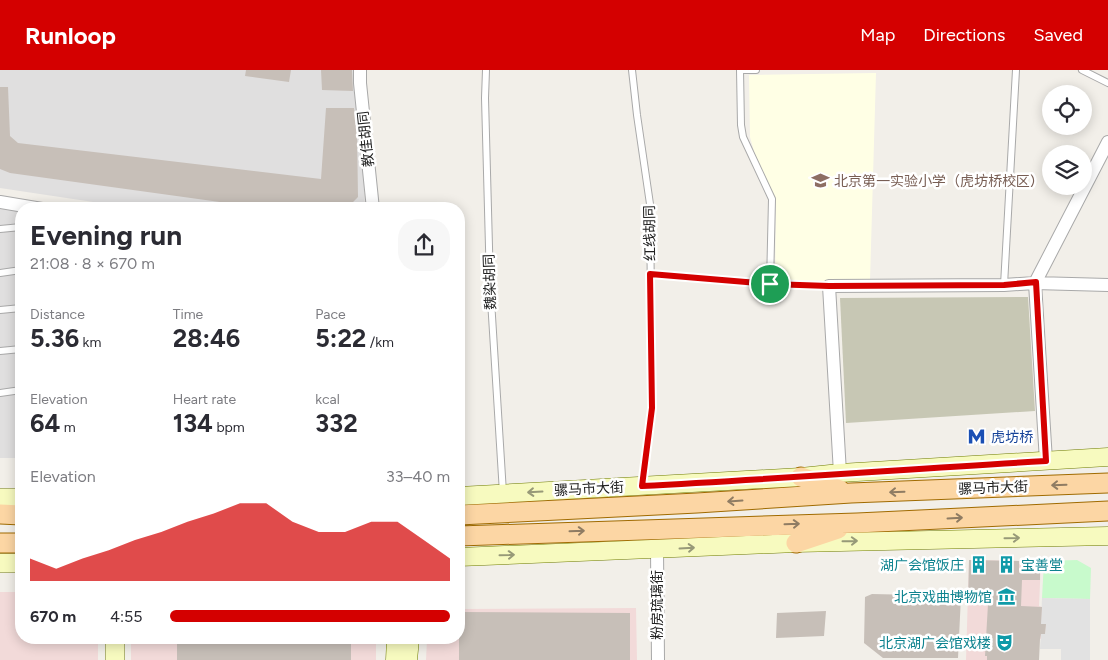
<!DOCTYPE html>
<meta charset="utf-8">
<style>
body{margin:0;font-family:Figtree,"Noto Sans SC",sans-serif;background:#f7f7f7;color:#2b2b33;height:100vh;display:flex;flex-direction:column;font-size:19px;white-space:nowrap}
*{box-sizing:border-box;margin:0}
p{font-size:16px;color:#7c7c81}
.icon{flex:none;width:28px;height:28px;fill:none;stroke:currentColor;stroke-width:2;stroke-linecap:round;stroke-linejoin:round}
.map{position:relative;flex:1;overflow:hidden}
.details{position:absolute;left:15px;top:132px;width:450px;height:442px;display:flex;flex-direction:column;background:#fff;border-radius:20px;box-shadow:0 2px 12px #0003}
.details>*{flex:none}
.fabs{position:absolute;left:1042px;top:15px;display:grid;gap:10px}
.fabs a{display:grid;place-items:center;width:50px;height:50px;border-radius:50%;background:#fff;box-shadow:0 2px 12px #0003;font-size:25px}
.pin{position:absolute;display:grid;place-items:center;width:42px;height:42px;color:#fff;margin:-21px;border:2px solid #fff;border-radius:50%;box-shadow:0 1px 5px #0007}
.round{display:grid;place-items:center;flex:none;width:52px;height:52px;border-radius:20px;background:#f7f7f7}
.head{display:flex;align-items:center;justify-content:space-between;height:85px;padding:0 15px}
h1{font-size:28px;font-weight:700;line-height:38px}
.stats{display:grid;grid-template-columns:repeat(3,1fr);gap:8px;height:85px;padding:5px 15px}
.stats div{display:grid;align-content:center}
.stats b{font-size:25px;font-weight:700}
.stats small{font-size:14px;font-weight:400}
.stats p{font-size:14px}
.chart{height:140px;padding:10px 15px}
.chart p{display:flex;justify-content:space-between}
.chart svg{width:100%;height:90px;margin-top:5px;fill:#d40000;opacity:.7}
ul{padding:0 15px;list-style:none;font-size:16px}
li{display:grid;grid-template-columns:80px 60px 1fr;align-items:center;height:38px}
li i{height:12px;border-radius:6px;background:#d40000}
header{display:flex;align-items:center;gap:30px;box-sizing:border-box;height:70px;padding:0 25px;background:#d40000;color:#fff}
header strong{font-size:24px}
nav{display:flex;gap:28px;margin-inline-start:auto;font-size:18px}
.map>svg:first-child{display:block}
.residential{fill:#e0dfdf}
.commercial{fill:#f2dad9}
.education{fill:#ffffe5}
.construction{fill:#c7c7b4}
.park{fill:#c8facc}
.parking{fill:#e2e2e2}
.building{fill:#c7bfb8}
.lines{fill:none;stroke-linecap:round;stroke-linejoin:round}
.lane-casing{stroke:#a9a9a9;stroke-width:8}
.street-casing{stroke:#a9a9a9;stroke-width:14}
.secondary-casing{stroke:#707d05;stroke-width:19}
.primary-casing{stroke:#a06b00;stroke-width:21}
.lane{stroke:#fff;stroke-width:6}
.street{stroke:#fff;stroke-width:12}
.secondary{stroke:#f7fabf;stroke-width:18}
.primary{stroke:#fcd6a4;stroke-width:19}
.oneway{stroke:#8f7c63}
.oneway2{stroke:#979978}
.route-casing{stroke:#fff;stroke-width:10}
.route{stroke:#d40000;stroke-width:6}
.labels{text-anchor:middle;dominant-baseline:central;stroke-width:5;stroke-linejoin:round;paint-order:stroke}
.street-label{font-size:14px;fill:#222;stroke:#fff}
.education-label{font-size:14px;fill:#785e54;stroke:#fff;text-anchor:start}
.transit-label{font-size:14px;fill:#164399;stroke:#fff;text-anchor:start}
.culture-label{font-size:14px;fill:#0d838f;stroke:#fff;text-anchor:end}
</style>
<header>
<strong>Runloop</strong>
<nav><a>Map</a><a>Directions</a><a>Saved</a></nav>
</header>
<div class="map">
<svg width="1108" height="590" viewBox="0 0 1108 590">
<rect width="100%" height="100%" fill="#f2efe9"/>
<path class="residential" d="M0,0H360L365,139H140L0,118Z
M0,137L21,140V388H0Z"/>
<path class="commercial" d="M969,490L1041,491L1039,536L1042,537L1041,554H1046L1045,564H1041V569H1038L1037,590H966Z
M0,522H21V569H98V590H0Z
M636,538L637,590H426L427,569H459V539Z
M131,569H376V590H131Z"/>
<path class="education" d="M876,3L870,211L775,212L776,131L757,92L750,67L749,5Z"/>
<path class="construction" d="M1028,227L1035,341L846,353L840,228Z"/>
<path class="park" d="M1077,490L1091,498L1090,529L1042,528L1044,491Z"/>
<path class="parking" d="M1042,528L1090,529V590H1061V579H1040L1041,564H1045L1046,554H1041Z"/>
<path class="building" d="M246,0H291L289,12L245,6Z
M321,0H352L353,21L322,20Z
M0,17H8L10,66L18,73L321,109L326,38H354L357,61L358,127L346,139H270L10,103L0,99Z
M969,490L1019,491V500L1040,501V510H1022L1021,536L1042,537L1041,554H1046L1045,564H1041L1040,569L1039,590H987V586H985L988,534H968Z
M872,524L961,526L958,588H883L864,573L865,527Z
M826,541L824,566L776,568L777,543Z
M459,542L630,543V590H459Z
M177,569H351V590H177Z"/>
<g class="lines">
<defs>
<path id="lane" d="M486,0L485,28L490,214L503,423
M632,0L637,45L650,134L652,338L642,414
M740,0L741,55L743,67L772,129L770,214
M740,0H756
M1082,0L1108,13
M0,159L21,157
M0,203L21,200
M650,204L770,214L829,216
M1004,215L1016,0
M0,240L21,238
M0,281L21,279
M0,323L21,320"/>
<path id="street" d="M360,0V13L373,139
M0,132L42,139
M1046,391L1035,213L1108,72
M840,403L829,216L1004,215L1035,213L1108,215
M657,480L658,590"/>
<path id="secondary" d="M459,426L801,407L840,403L1108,387
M0,428H21
M459,487L796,473L1108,466
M0,493H21
M115,569V590
M395,590L396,569
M408,590L410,569"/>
<path id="primary" d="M801,407L840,420
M0,444L21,445
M459,445L697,433L851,423L1108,413
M459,466L857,453L1108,441
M0,473H21
M796,473L838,459"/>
</defs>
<use href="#lane" class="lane-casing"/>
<use href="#street" class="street-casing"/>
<use href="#secondary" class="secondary-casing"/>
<use href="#primary" class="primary-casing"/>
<use href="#lane" class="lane"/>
<use href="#street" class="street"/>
<use href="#secondary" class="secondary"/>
<use href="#primary" class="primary"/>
</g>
<defs><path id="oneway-shaft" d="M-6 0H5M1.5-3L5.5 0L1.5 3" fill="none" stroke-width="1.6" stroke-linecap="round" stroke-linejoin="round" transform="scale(1.25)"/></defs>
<g class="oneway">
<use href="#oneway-shaft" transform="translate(1059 415) rotate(178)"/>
<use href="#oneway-shaft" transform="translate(897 422) rotate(178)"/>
<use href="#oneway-shaft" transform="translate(735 431) rotate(176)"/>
<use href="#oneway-shaft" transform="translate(955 448) rotate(-3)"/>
<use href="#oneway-shaft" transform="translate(792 454) rotate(-2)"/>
<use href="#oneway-shaft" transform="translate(577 461) rotate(-2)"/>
</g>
<g class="oneway2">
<use href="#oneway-shaft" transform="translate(535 422) rotate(177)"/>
<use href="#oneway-shaft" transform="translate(1012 468) rotate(-1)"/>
<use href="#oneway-shaft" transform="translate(850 471) rotate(-1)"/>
<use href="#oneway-shaft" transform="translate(687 478) rotate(-3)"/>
<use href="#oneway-shaft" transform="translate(507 485) rotate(-2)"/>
</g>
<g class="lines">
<defs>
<path id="route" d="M650,204L770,214L829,216L1004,215L1036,212L1046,391C911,399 777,409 642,416L652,338Z"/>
</defs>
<use href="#route" class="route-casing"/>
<use href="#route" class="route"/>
</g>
<defs>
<symbol id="school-bare" viewBox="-9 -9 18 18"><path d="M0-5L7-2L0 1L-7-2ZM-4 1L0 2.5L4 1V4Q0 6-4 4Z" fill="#8d6e63" stroke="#fff" stroke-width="2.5" paint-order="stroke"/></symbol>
<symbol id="metro-bare" viewBox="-9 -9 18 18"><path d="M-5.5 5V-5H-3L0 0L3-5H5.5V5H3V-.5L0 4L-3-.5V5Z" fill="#1a4fb4" stroke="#fff" stroke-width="2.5" paint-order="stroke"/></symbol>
<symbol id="building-bare" viewBox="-9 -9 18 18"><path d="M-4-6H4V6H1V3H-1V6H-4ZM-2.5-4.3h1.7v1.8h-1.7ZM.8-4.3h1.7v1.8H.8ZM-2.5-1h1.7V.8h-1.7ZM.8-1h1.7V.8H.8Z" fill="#0f9aa8" stroke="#fff" stroke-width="2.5" paint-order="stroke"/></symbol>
<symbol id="museum-bare" viewBox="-9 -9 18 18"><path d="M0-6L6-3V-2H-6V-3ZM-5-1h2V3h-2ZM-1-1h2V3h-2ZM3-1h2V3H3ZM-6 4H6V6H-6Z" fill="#0f9aa8" stroke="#fff" stroke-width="2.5" paint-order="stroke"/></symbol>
<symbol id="theatre-bare" viewBox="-9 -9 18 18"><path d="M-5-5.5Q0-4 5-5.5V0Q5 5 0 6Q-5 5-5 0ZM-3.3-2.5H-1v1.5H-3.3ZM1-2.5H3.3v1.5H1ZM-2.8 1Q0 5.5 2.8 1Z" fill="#0f9aa8" stroke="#fff" stroke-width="2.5" paint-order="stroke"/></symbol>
</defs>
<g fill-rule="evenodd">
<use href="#school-bare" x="808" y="98" width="25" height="25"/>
<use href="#metro-bare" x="964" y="354" width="25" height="25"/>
<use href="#building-bare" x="966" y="482" width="25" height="25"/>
<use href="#building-bare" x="994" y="482" width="25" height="25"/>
<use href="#museum-bare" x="994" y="514" width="25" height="25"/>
<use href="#theatre-bare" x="992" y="560" width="25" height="25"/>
</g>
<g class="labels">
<g class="street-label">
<text transform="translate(366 69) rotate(-96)">教佳胡同</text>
<text transform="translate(650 163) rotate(-91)">红线胡同</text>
<text transform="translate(490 212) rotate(-92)">魏染胡同</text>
<text transform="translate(993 418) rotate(-2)">骡马市大街</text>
<text transform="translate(589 419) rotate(-3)">骡马市大街</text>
<text transform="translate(657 535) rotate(-90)">粉房琉璃街</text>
</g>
<g class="education-label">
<text x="834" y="111">北京第一实验小学（虎坊桥校区)</text>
</g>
<g class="transit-label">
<text x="991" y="367">虎坊桥</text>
</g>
<g class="culture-label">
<text x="964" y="495">湖广会馆饭庄</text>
<text x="1021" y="495" text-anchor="start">宝善堂</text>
<text x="992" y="527">北京戏曲博物馆</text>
<text x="991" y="573">北京湖广会馆戏楼</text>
</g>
</g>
</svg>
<div class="fabs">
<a><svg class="icon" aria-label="locate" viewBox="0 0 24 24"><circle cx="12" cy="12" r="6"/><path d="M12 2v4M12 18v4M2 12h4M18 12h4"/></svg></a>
<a><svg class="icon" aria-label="layers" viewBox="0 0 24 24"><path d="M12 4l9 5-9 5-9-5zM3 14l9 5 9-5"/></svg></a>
</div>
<div class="pin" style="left:770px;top:214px;background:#1e9e55"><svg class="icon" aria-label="arrive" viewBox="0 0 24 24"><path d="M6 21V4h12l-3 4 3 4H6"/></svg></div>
<section class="details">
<div class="head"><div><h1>Evening run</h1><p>21:08 · 8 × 670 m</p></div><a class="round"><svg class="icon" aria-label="share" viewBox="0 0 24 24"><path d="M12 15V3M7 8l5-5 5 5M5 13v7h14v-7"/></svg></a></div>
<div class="stats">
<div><p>Distance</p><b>5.36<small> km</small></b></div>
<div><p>Time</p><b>28:46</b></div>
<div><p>Pace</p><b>5:22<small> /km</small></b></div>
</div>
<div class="stats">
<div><p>Elevation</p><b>64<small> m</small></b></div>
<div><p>Heart rate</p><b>134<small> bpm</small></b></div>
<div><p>kcal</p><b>332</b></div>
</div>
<div class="chart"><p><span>Elevation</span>33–40 m</p>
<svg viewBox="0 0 160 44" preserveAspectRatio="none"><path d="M0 44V33L10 38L20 33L30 29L40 24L50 20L60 15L70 11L80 6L90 6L100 15L110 20L120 20L130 15L140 15L150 24L160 33V44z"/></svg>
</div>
<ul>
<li><b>670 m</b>4:55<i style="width:100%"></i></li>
</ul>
</section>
</div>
